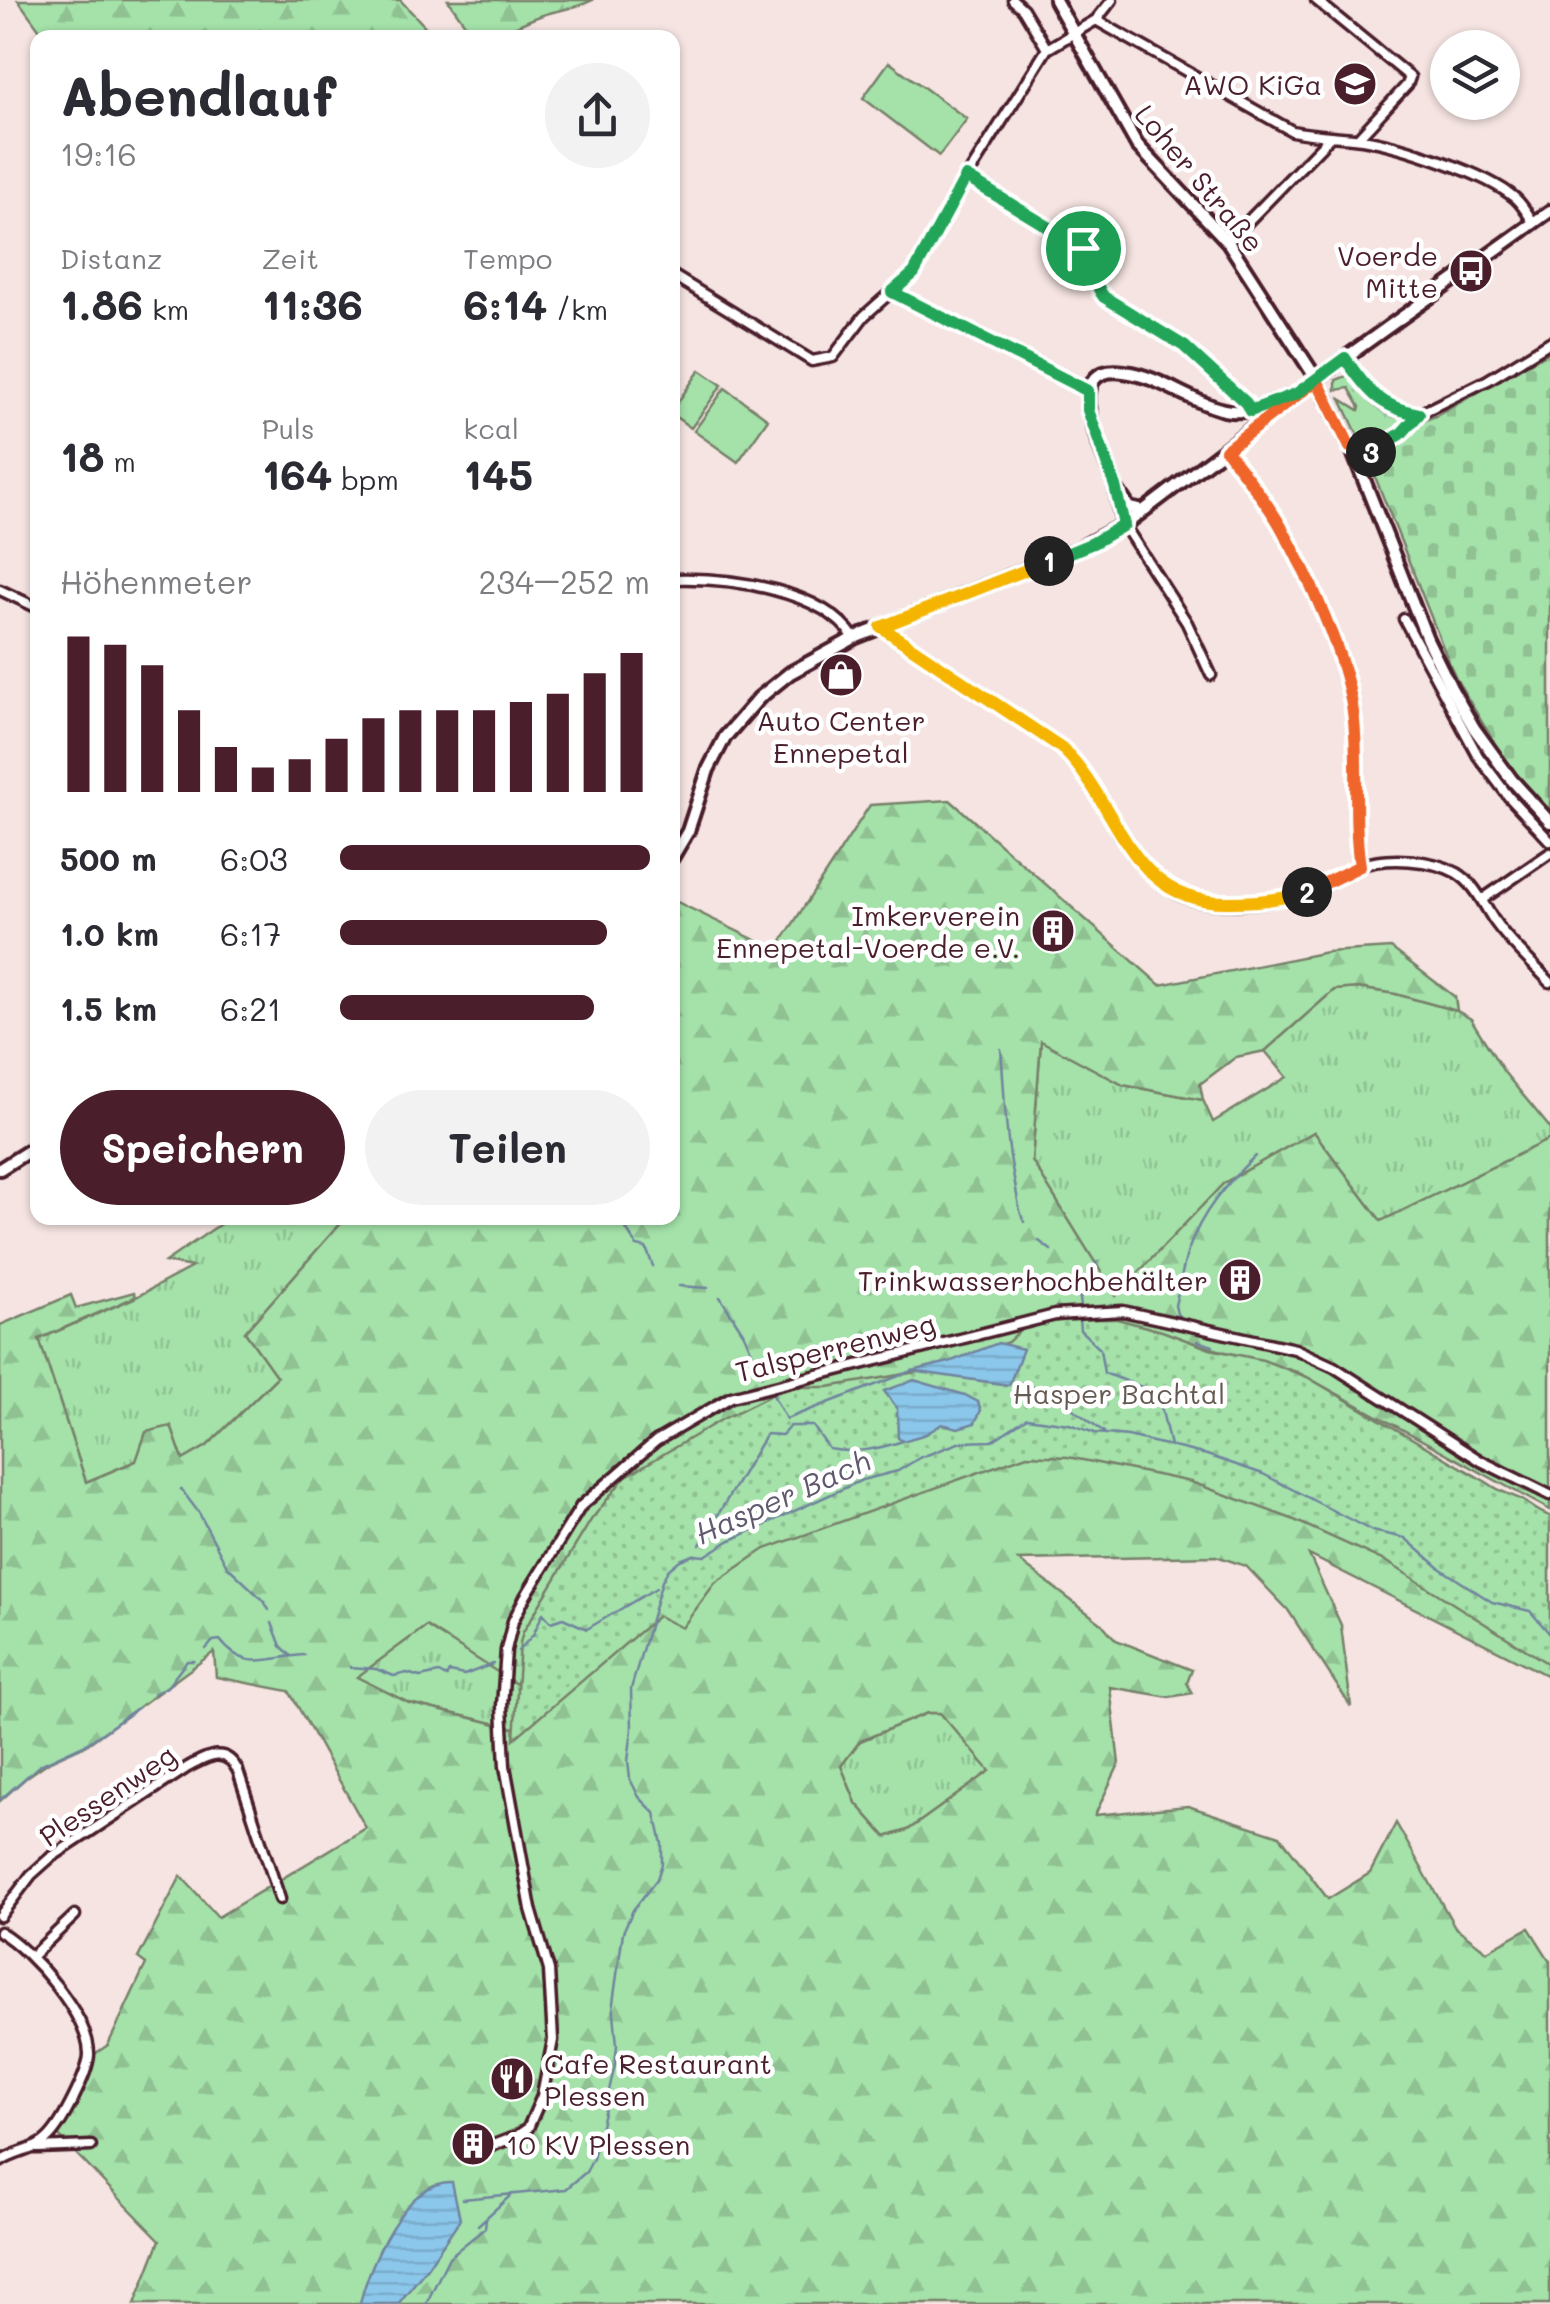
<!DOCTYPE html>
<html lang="de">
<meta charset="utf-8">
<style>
body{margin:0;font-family:Mali,sans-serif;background:#f2f2f3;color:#2b2b33;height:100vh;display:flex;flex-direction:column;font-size:38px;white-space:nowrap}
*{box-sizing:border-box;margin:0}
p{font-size:32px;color:#7c7c81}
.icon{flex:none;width:55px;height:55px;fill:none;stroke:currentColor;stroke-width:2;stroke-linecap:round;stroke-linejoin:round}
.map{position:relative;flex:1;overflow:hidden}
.side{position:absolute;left:30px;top:30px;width:650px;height:1195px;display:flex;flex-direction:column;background:#fff;border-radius:20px;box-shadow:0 2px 8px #0004}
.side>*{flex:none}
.buttons{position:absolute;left:1430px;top:30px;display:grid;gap:20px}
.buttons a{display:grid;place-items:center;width:90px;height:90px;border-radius:50%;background:#fff;box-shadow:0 2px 8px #0004;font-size:50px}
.pin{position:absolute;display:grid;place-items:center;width:85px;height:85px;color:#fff;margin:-42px;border:5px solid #fff;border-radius:50%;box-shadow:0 2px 10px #0007}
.km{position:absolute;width:50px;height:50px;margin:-25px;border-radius:50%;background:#222;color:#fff;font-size:28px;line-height:50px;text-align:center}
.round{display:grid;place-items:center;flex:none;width:105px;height:105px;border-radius:52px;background:#f2f2f3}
.summary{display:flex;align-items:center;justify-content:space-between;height:170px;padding:0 30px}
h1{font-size:55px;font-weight:700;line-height:75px}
.stats{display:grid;grid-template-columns:repeat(3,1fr);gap:15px;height:170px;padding:10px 30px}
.stats div{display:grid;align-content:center}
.stats b{font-size:42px;font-weight:700}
.stats small{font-size:28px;font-weight:400}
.stats p{font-size:28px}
.chart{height:280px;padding:20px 30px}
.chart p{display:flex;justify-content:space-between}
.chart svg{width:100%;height:180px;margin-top:10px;stroke:#4a1f2b;stroke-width:6}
.button{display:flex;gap:20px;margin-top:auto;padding:20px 30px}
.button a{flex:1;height:115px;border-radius:60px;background:#4a1f2b;color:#fff;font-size:40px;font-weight:700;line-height:115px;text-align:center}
.button a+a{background:#f2f2f3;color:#2b2b33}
ul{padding:0 30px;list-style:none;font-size:32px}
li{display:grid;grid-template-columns:160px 120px 1fr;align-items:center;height:75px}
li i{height:25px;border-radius:12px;background:#4a1f2b}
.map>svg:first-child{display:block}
.grass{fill:url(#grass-tufts);stroke:#77806a;stroke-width:2.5}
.forest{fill:url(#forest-firs);stroke:#77806a;stroke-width:2.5;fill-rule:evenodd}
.cemetery{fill:url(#cemetery-stones);stroke:#77806a;stroke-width:2.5}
.park{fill:url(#park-dots);stroke:#77806a;stroke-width:2.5}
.garden{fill:#a4e2a9;stroke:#77806a;stroke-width:2.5}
.water{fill:url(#water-rules);stroke:#71849e;stroke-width:2.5}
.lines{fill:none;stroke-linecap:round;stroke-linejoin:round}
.stream{stroke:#71849e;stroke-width:2.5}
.street-casing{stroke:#4a1f2b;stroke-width:15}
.secondary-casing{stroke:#4a1f2b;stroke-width:18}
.street{stroke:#fff;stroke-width:8}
.secondary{stroke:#fff;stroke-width:10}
.split-1-casing{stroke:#fff;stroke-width:20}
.split-2-casing{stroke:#fff;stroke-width:20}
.split-3-casing{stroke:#fff;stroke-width:20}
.split-4-casing{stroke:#fff;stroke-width:20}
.split-1{stroke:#22a559;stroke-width:12}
.split-2{stroke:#f5b400;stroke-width:12}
.split-3{stroke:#f0652b;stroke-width:12}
.split-4{stroke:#22a559;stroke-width:12}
.labels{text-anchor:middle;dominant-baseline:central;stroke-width:9;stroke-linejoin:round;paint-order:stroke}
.poi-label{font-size:28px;fill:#4a1f2b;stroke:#fff;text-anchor:end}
.street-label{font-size:28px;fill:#4a1f2b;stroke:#fff}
.park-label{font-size:28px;fill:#655a51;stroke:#fff}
.water-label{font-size:30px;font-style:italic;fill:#615a6e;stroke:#fff}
</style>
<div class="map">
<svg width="1550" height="2304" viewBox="0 0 1550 2304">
<defs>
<pattern id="grass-tufts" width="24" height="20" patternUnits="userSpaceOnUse" patternTransform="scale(2.5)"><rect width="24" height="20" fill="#a4e2a9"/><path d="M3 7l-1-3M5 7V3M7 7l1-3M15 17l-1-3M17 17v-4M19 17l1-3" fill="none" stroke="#8fc192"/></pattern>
<pattern id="forest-firs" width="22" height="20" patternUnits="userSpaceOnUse" patternTransform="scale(2.5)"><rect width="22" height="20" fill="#a4e2a9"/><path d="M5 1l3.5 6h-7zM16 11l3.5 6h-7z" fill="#8fc192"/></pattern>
<pattern id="cemetery-stones" width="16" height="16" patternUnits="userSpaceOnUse" patternTransform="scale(2.5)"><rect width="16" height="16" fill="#a4e2a9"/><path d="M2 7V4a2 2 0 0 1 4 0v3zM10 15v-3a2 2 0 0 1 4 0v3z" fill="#8fc192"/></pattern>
<pattern id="park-dots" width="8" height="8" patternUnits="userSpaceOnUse" patternTransform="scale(2.5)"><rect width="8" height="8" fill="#a4e2a9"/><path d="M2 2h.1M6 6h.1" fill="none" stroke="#8fc192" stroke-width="1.8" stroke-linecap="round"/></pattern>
<pattern id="water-rules" width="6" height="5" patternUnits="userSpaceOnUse" patternTransform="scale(2.5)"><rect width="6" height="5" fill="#8bc7eb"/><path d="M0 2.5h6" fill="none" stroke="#79aaca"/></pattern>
</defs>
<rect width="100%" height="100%" fill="#f5e4e1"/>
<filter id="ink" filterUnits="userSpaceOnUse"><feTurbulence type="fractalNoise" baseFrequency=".01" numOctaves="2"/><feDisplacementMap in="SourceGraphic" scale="20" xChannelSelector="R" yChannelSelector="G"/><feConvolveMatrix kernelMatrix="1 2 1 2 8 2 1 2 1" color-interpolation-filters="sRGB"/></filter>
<g filter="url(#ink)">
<path class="grass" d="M1349,375C1361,397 1378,414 1403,419V424L1384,436L1380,433L1378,440L1370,445L1361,442L1341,399L1359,410L1360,407L1349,388L1336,390V380Z
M1358,988L1396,994L1457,1011L1471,1019L1504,1072L1550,1128V1139L1381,1221L1314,1132L1224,1183L1116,1297L1032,1161L1041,1040L1123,1085L1203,1100L1213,1122L1287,1077L1265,1051L1334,990Z
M229,1218H345L245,1332L277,1377L207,1446L183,1460L171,1426L136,1461L86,1482L39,1339L134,1298L192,1267L165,1262Z
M599,1518L517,1729L409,1703L356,1677L426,1626Z
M927,1713H941L991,1771L908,1830L886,1837L856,1803L841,1766L860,1741Z"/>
<path class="forest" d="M18,0H400L435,37H45Z
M448,0H593C577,8 562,9 546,14C521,21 500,38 475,38Z
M950,800L1160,985L1327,952L1391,948L1455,997L1457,1011L1396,994L1358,988L1334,990L1265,1051L1236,1057L1200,1084L1203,1100L1123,1085L1041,1041L1032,1161L1116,1296L1224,1183L1314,1132L1381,1221L1550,1139V1510L1297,1372L1151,1331L1550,1623V1677L1309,1555L1341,1625L1351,1707L1288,1610L1246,1566L1216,1556L1018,1560L1102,1624L1116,1640L1192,1670L1187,1683L1193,1693L1169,1697L1110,1687L1119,1764L1095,1815L1188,1806L1280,1836L1328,1899L1370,1873L1396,1823L1455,1927L1487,1951L1529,1928L1550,1961V2304H135L160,2240L56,2133L93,2055L108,2045L146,1964L138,1958L181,1876L218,1917L366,1828L289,1691L216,1677L214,1652L88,1744L50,1761L27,1777L0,1801V1325L71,1295L76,1308L134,1292L135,1297L39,1339L86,1482L136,1461L146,1432L171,1426L183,1460L207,1446L277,1377L245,1332L345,1218H672L673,900L776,950L870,805ZM600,1518L517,1729L409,1703L357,1677L426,1626L516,1684ZM927,1713H940L990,1771L908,1830L886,1837L856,1803L841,1766L860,1741Z"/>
<path class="cemetery" d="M1549,352L1550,353V810L1514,776L1455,677L1368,459C1387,447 1417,421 1436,416Z"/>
<path class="park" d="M1070,1319H1117L1162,1331L1210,1349L1263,1360L1307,1377L1488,1483C1500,1492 1507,1493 1520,1499C1529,1503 1535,1511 1550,1516V1665L1389,1563L1292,1519L1191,1482L1068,1457L1027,1455L765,1549L715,1583L682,1628L658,1616L514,1739L520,1643L523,1632L591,1520L625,1477L719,1421L787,1387H828L929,1370L1008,1342L1024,1327Z"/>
<path class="garden" d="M889,62L967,119L939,156L863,98Z
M700,370L722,385L691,428L673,415V409Z
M725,388L768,419L738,462L694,431Z"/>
<path class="water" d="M998,1343L1023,1349L1009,1385L912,1371L949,1362Z
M914,1380L965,1395L978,1402L981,1410L975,1423L958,1428L942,1424L926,1434L903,1441L898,1438L897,1408L884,1391Z
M452,2182L460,2219L427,2268L398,2304H360C368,2266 406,2179 452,2182Z"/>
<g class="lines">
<path class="stream" d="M1001,1049C1005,1096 1005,1138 1015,1184C1018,1198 1018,1210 1024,1222
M612,1218L623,1224L637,1246L646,1248L653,1266
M1039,1241L1051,1250
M679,1286L708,1288
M1076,1286L1080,1299
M720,1297L744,1334L762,1376
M1081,1307L1080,1299L1097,1262
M1079,1319L1080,1330L1100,1349L1104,1373L1158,1393L1170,1446
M1183,1319L1177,1314L1175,1305C1180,1287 1182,1268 1188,1251C1201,1212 1227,1183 1255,1156
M1197,1341L1213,1346
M1015,1381L1053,1394L1104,1432
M773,1395L786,1419L912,1371
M181,1489L199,1513L227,1566L264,1601L269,1610
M700,1545L766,1434L782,1435L790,1426H813L829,1449C855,1454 878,1449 903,1441
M272,1623L281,1646L290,1655
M206,1649L213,1641L220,1640C246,1674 271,1656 305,1655
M518,1651L533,1635L543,1613L551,1622L563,1618L587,1629L656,1588
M350,1667L376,1669L394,1676L407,1673L420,1677L439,1673L446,1677L449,1672L464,1675L493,1664
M153,1694L167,1687L187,1661H194
M0,1800L40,1765L88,1743L139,1707
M463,2199L566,2189L586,2172L593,2159L615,2065L617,2045L613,2003L623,1932L633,1910L657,1879L662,1864V1844L655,1813L639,1797L630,1779L628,1761L632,1729L631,1689L662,1581L668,1570L680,1560L693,1555L705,1556L729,1541L862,1480L898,1471L919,1458L961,1442L992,1441L1027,1418L1069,1424L1095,1433L1128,1436L1207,1455L1263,1474L1372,1531L1405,1538L1441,1569L1492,1602L1530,1611L1550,1634
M478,2225L510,2196
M426,2304L449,2257L485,2228L486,2218"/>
<defs>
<path id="street" d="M1013,0L1023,9L1047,49
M1316,0L1410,77L1407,85L1358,138
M1096,20L1292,131C1316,136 1339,136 1362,139C1400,145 1486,173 1515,198C1522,204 1528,214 1533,222
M967,177L1083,248L1092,263L1103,297L1184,346L1246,403L1250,411
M1228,242L1329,138
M672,275L812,361L833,357L864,316L891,292L1088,391
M891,292L914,273L967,177L1047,49L1096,20L1112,0
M1345,358C1366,389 1380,408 1419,414
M1351,447L1372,452L1401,434L1419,414L1488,380L1550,342
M1226,450C1244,474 1265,499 1280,525C1307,574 1346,657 1353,712C1360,763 1352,815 1360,866
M1124,525L1187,623L1211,675
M672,579C727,577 823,589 854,638
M0,590L38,608
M1404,619L1478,756L1509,797L1550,841
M881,627L1062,747C1103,788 1122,862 1172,891C1209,913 1273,904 1313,890C1330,884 1344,872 1360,866C1387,856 1432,859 1457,873C1478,886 1484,908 1498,926C1513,946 1533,964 1550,982
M1483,899L1550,853
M0,1916L31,1875L50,1858L188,1767C208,1756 226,1746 238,1771L280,1899
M0,1932C31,1950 90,2017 89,2055C88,2073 62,2125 48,2138C36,2151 15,2151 0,2162
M32,1956L75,1915
M37,2148L91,2146
M484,2149L517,2136L528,2128L542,2096L553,2040L549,1970L531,1909L505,1766L502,1706L506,1650L513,1621L525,1597L581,1506L656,1441L731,1397L1055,1315L1123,1311L1295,1349L1334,1367L1481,1461L1550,1495"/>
<path id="secondary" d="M1055,0L1137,145L1228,242L1317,380L1351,447L1427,639L1451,688L1474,728L1511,779L1550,822
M1118,491L1129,508L1143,511
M1124,525C1118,510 1118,495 1113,480C1103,452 1058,363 1124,372C1159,376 1190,402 1224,410C1248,415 1269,405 1290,396
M672,858L688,831L708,770L725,737L759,698L790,673L854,638L1080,548L1130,521L1345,358L1550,211
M0,1169L38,1145"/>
</defs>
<use href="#street" class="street-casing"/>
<use href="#secondary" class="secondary-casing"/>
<use href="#street" class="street"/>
<use href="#secondary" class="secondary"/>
</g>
</g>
<g class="lines" filter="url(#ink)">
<defs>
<path id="split-1" d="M1049,561L1093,543L1124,525L1115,486L1088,410V391L892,292L914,273L966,177L1083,248"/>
<path id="split-2" d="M1049,561L881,627L1062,748C1121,805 1128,905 1230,902C1256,902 1283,899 1307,892"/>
<path id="split-3" d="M1307,892L1360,866C1352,815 1360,763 1353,712C1346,656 1308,574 1280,525C1265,499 1244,474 1226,450L1317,380L1350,447L1371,452"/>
<path id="split-4" d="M1083,248C1095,263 1092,283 1104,297L1184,346L1246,403L1250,411L1296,394L1345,358C1366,389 1380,408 1419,414L1401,434L1371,452"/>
</defs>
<use href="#split-1" class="split-1-casing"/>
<use href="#split-2" class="split-2-casing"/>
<use href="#split-3" class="split-3-casing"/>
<use href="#split-4" class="split-4-casing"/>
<use href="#split-1" class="split-1"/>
<use href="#split-2" class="split-2"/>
<use href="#split-3" class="split-3"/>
<use href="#split-4" class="split-4"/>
</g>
<defs>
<symbol id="school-disc" viewBox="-11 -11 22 22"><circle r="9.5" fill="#4a1f2b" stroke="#fff"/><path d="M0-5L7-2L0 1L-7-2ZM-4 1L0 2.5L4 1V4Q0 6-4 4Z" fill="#fff"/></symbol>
<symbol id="bus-disc" viewBox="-11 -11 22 22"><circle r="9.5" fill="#4a1f2b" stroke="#fff"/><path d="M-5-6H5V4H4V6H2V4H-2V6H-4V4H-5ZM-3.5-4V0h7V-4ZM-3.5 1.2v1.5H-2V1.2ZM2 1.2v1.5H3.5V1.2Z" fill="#fff"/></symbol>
<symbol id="shop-disc" viewBox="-11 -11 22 22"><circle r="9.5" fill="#4a1f2b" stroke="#fff"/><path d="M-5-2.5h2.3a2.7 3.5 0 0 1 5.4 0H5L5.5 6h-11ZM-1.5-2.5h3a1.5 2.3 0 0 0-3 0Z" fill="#fff"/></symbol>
<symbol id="building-disc" viewBox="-11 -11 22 22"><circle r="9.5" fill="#4a1f2b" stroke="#fff"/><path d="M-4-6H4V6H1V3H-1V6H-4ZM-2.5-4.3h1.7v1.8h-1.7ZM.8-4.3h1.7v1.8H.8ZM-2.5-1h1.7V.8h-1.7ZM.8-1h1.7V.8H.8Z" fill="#fff"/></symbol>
<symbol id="restaurant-disc" viewBox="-11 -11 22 22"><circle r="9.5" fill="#4a1f2b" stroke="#fff"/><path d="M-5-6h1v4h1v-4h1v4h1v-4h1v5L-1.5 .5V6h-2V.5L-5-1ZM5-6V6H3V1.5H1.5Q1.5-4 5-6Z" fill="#fff"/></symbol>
</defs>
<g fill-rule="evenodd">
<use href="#school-disc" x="1330" y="59" width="50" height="50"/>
<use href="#bus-disc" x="1446" y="246" width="50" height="50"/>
<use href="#shop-disc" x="816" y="650" width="50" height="50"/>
<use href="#building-disc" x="1028" y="906" width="50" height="50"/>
<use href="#building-disc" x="1215" y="1255" width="50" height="50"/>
<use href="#restaurant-disc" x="487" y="2054" width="50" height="50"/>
<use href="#building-disc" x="448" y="2119" width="50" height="50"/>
</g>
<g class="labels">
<g class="poi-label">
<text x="1322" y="84">AWO KiGa</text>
<text x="1438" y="255">Voerde<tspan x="1438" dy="32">Mitte</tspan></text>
<text x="841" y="720" text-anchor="middle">Auto Center<tspan x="841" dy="32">Ennepetal</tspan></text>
<text x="1020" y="915">Imkerverein<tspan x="1020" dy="32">Ennepetal-Voerde e.V.</tspan></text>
<text x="1208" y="1280">Trinkwasserhochbehälter</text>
<text x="544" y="2063" text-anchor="start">Cafe Restaurant<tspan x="544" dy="32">Plessen</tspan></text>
<text x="506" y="2144" text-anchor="start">10 KV Plessen</text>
</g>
<g class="street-label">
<text transform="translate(1200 178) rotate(50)">Loher Straße</text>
<text transform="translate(835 1347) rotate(-14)">Talsperrenweg</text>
<text transform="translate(107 1795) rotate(-34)">Plessenweg</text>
</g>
<g class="park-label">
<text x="1119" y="1393">Hasper Bachtal</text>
</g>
<g class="water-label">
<text transform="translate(782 1496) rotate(-24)">Hasper Bach</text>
</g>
</g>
</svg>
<div class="buttons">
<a><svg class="icon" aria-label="layers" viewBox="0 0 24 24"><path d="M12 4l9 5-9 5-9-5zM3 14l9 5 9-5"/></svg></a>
</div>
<div class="pin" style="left:1083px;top:248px;background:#1e9e55"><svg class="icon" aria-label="arrive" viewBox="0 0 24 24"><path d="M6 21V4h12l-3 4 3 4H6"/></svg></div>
<b class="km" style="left:1049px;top:561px">1</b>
<b class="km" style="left:1307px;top:892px">2</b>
<b class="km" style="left:1371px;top:452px">3</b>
<section class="side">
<div class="summary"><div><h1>Abendlauf</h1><p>19:16</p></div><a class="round"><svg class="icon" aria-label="share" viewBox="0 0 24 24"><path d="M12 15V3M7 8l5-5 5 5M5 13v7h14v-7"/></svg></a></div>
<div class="stats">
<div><p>Distanz</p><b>1.86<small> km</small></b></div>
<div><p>Zeit</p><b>11:36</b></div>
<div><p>Tempo</p><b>6:14<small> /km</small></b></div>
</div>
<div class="stats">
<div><b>18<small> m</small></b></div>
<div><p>Puls</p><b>164<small> bpm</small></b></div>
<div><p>kcal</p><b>145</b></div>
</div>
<div class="chart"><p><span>Höhenmeter</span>234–252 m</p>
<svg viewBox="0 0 160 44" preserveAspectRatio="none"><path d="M5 44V6M15 44V8M25 44V13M35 44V24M45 44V33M55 44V38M65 44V36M75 44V31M85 44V26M95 44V24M105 44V24M115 44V24M125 44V22M135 44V20M145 44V15M155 44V10"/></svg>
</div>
<ul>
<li><b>500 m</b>6:03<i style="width:100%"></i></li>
<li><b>1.0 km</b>6:17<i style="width:86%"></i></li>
<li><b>1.5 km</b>6:21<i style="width:82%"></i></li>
</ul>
<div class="button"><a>Speichern</a><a>Teilen</a></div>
</section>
</div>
